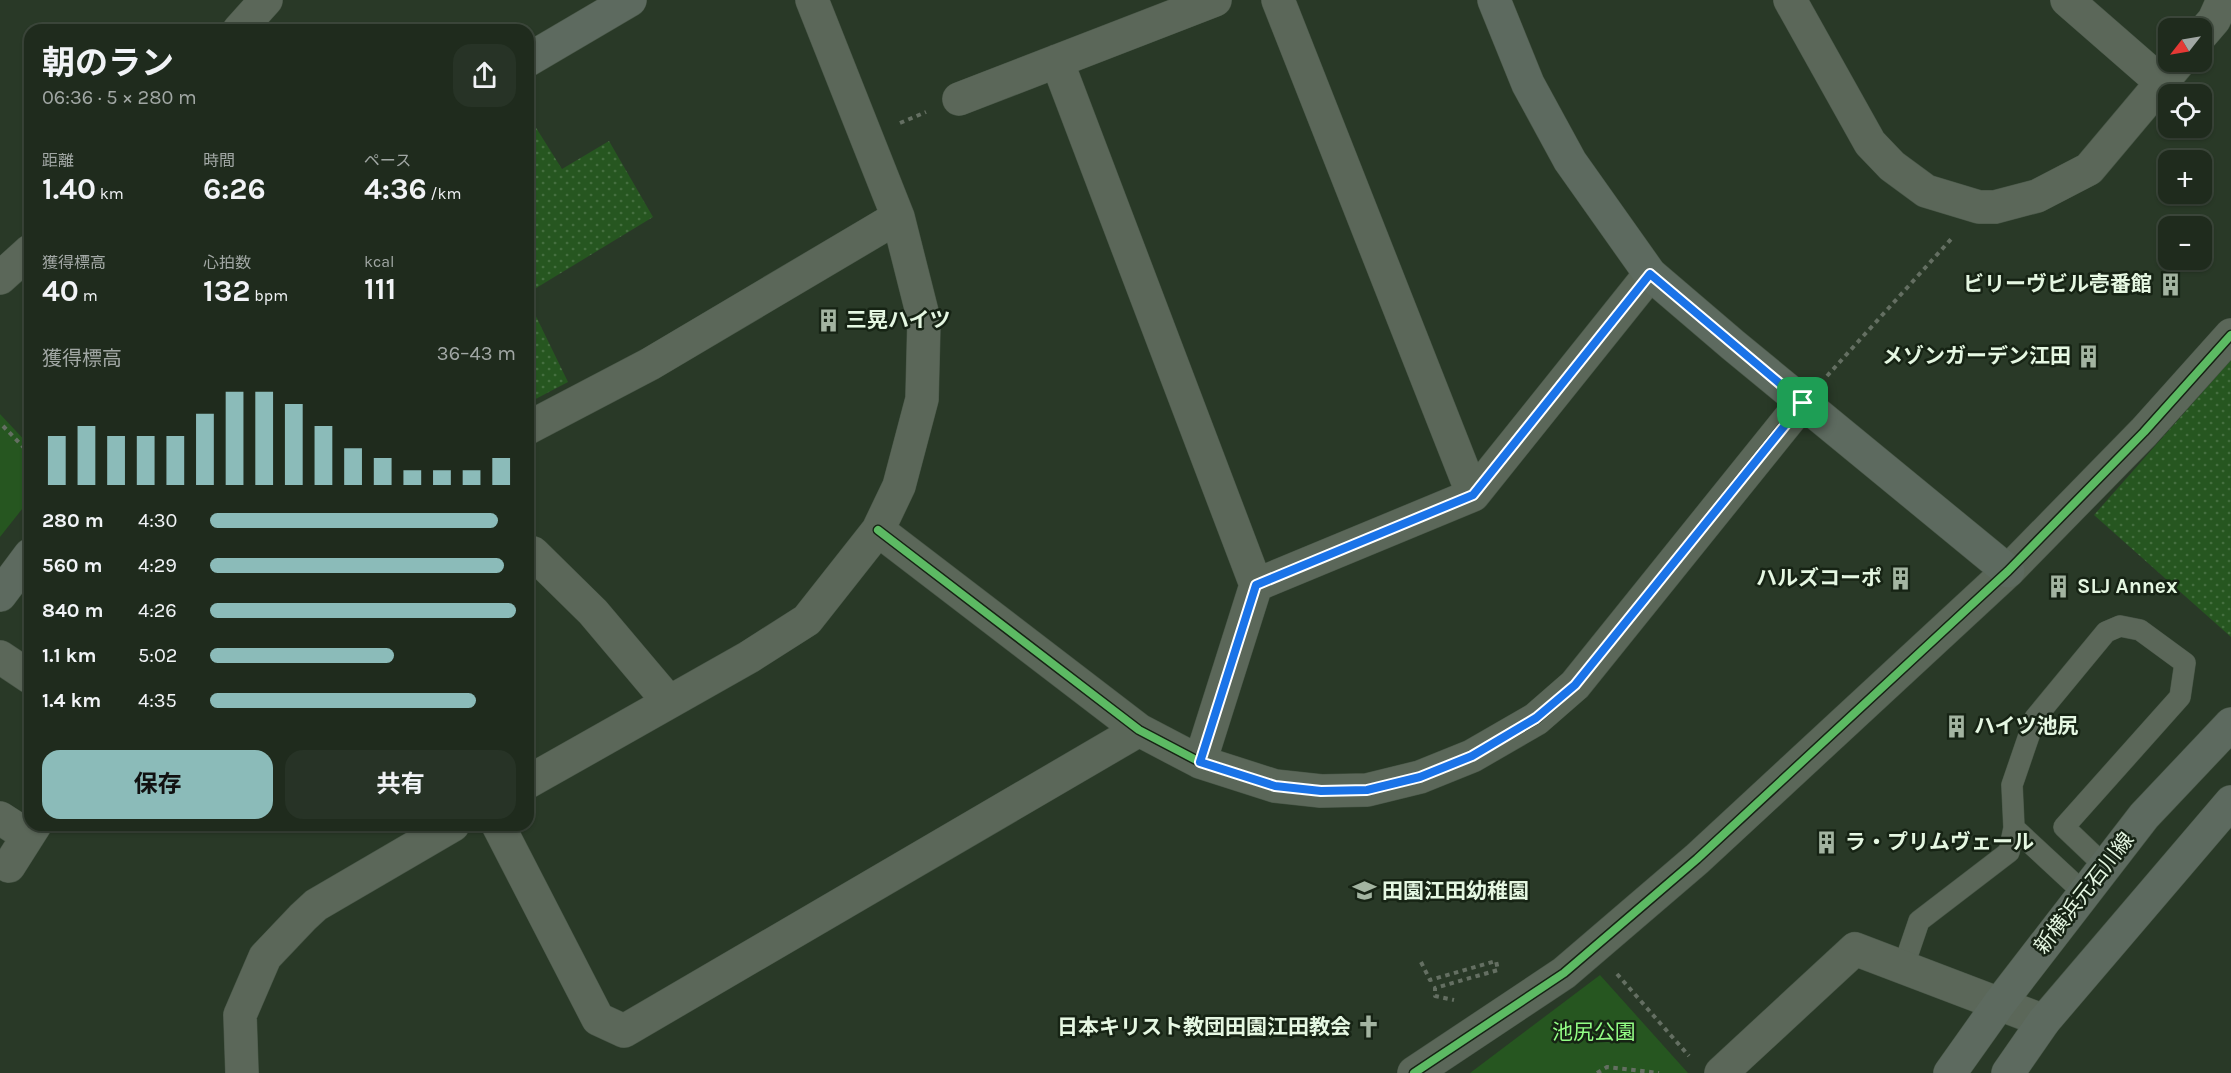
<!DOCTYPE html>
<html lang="ja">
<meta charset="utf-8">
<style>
body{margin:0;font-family:Karla,"Noto Sans JP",sans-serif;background:#273326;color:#f1f3f6;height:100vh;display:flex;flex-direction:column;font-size:22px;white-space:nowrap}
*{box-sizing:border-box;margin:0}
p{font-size:20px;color:#a1a7a4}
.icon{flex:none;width:33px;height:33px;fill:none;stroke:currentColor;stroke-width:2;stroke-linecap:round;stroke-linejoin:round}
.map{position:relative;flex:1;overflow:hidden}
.drawer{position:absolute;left:24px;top:24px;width:510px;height:807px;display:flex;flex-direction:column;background:#1f2b1d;border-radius:18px;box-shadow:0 2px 4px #0004,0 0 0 2px #3c473b}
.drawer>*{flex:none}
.needle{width:39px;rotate:239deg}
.tools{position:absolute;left:2158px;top:18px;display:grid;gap:12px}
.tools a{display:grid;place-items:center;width:54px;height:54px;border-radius:12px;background:#1f2b1d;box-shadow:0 2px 4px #0004,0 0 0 2px #3c473b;font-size:30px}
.pin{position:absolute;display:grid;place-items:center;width:51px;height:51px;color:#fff;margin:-26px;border-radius:12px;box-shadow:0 3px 9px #0006}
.round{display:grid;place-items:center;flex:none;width:63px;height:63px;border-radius:18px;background:#273326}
.overview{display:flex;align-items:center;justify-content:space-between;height:102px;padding:0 18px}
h1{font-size:33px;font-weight:700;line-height:45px}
.metrics{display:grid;grid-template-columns:repeat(3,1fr);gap:9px;height:102px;padding:6px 18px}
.metrics div{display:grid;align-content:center}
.metrics b{font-size:30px;font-weight:700}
.metrics small{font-size:16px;font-weight:400}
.metrics p{font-size:16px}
.chart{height:168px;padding:12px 18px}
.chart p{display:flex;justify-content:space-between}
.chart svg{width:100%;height:108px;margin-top:6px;stroke:#8bbbb9;stroke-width:6}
.primary-button{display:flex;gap:12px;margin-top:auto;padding:12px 18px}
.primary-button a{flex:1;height:69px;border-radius:18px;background:#8bbbb9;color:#111;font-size:24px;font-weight:700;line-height:69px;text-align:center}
.primary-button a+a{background:#273326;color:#f1f3f6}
ul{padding:0 18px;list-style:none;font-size:20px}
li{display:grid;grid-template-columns:96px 72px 1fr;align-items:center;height:45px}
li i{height:15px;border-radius:8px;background:#8bbbb9}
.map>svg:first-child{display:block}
.grass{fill:url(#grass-dots)}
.park{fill:#265620}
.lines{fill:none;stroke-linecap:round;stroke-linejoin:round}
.lane-casing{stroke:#485647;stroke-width:22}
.street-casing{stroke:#485647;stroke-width:34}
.secondary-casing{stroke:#485647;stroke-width:34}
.path{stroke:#646f62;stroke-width:4;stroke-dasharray:4.5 4.5;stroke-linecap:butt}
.lane{stroke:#5b6759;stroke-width:21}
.street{stroke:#5b6759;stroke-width:33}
.secondary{stroke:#5d6a5f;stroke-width:33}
.cycleway-casing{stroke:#162314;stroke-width:11}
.cycleway{stroke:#5cba63;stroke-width:8}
.route-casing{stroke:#fff;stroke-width:12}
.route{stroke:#1a73e8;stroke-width:8}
.labels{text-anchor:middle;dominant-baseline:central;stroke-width:5;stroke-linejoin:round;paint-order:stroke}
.poi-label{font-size:21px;font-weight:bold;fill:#e5f7e2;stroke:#162314;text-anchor:start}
.street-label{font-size:21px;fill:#e5f7e2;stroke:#162314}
.park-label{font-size:21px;fill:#93fd85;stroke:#162314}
</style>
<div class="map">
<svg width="2231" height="1073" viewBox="0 0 2231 1073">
<defs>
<pattern id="grass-dots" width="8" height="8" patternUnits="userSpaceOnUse" patternTransform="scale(1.5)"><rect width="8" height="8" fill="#265620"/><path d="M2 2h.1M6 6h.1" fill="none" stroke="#456f40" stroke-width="1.8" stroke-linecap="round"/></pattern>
</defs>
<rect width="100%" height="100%" fill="#293927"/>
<path class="grass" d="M528,115L562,169L609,141L653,217L528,293Z
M528,300L568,382L528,403Z
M2231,360V637L2094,515Z"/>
<path class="park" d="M0,414L30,446V499L0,537Z
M1600,975L1688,1073H1470Z"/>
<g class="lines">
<defs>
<path id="lane" d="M2014,828L2084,893
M1903,968L1919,921L2009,852L2014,828L2012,785L2035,718L2106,632L2120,626L2140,630L2185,663L2180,697L2064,827L2105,866"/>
<path id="street" d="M1278,0L1473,495
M1790,0L1870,143L1892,166L1926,191L1979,207H1995L2037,196L2089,169L2179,62
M2067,0L2161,82
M239,30L266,0
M2202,34L2214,20L2223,0
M1057,61L1256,585L1200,762
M959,99L1215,0
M0,278L30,251
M528,428L650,364L898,217
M878,530L1139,730L1200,762L1275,786L1321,791L1367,790L1420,777L1472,756L1536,719L1575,685L1802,403
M528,552L533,553L593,612L669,702
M1256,585L1473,495L1650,274
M0,657L30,677
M528,782L749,657L807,620L878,530L899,486L922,399L924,320L898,217L812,0
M0,818L28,836
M498,825L598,1019L624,1031L1139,730
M9,866L35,825
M242,1073L240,1015L265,957L303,917L316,905L453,825
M1414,1073L1564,973L1697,859L2008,571L2144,432L2231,335
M1721,1073L1855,949L2044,1021"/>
<path id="secondary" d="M1494,0L1528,84L1570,161L1650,274L1733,345L2008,571
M528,60L630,0
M0,595L30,555
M1950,1073L1999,1004L2144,816L2231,724
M2008,1073L2044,1021L2231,802"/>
</defs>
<use href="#lane" class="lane-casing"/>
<use href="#street" class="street-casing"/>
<use href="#secondary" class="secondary-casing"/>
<path class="path" d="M900,123L926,112
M1827,376L1953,237
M3,426L30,454
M1421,962L1430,980L1496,961L1498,970L1435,988V996L1454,1000
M1617,974L1689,1056
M1597,1073L1607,1067L1659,1073"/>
<use href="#lane" class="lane"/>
<use href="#street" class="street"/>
<use href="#secondary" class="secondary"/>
<defs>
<path id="cycleway" d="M878,530L1139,730L1200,762L1275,786L1321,791L1367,790L1420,777L1472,756L1536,719L1575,685L1802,403
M1414,1073L1564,973L1697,859L2008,571L2144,432L2231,335"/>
</defs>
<use href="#cycleway" class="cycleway-casing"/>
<use href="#cycleway" class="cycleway"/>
</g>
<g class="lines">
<defs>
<path id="route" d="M1650,274L1803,403L1575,685L1536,718L1472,756L1420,777L1367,790L1321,791L1275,786L1200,762L1256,585L1473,495Z"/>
</defs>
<use href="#route" class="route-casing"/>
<use href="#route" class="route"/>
</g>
<defs>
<symbol id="building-bare" viewBox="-9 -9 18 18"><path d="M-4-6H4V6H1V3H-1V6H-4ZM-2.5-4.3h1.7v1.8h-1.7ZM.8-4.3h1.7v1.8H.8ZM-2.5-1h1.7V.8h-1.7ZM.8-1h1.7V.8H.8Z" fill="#a3b4a1" stroke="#162314" stroke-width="2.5" paint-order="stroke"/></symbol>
<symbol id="school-bare" viewBox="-9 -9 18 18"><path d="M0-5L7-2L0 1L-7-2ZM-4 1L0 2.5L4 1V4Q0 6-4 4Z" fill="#a3b4a1" stroke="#162314" stroke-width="2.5" paint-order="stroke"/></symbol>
<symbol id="church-bare" viewBox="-9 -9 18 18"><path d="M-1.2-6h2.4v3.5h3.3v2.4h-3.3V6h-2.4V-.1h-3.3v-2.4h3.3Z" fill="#a3b4a1" stroke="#162314" stroke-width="2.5" paint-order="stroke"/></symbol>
</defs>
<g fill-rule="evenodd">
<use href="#building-bare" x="2154" y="268" width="33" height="33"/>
<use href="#building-bare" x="812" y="304" width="33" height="33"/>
<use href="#building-bare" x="2072" y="340" width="33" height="33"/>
<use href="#building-bare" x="1884" y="562" width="33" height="33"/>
<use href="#building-bare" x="2042" y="570" width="33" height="33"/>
<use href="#building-bare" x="1940" y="710" width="33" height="33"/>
<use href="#building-bare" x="1810" y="826" width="33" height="33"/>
<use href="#school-bare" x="1348" y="874" width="33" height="33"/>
<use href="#church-bare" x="1352" y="1010" width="33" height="33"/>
</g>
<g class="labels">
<g class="poi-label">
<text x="2152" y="284" text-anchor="end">ビリーヴビル壱番館</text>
<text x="846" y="320">三晃ハイツ</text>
<text x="2071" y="356" text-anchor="end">メゾンガーデン江田</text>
<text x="1882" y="578" text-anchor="end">ハルズコーポ</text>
<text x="2077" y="586">SLJ Annex</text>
<text x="1974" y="726">ハイツ池尻</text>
<text x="1845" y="842">ラ・プリムヴェール</text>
<text x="1382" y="891">田園江田幼稚園</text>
<text x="1351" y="1027" text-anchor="end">日本キリスト教団田園江田教会</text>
</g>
<g class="street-label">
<text transform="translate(2084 893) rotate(-52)">新横浜元石川線</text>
</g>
<g class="park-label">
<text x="1594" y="1032">池尻公園</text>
</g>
</g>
</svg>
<div class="tools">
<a><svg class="needle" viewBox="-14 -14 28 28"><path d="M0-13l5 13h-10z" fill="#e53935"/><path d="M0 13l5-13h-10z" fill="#a1a7a4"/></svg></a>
<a><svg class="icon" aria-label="locate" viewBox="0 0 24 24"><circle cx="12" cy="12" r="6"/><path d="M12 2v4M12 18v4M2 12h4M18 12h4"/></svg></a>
<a>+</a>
<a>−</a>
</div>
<div class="pin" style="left:1803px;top:403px;background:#1e9e55"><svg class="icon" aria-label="arrive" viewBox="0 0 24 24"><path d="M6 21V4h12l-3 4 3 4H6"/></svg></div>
<section class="drawer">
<div class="overview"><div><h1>朝のラン</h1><p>06:36 · 5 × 280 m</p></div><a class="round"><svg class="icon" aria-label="share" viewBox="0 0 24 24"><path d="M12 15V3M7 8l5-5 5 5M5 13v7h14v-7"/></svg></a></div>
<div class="metrics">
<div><p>距離</p><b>1.40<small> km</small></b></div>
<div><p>時間</p><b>6:26</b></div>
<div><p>ペース</p><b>4:36<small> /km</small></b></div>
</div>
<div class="metrics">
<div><p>獲得標高</p><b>40<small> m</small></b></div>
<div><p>心拍数</p><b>132<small> bpm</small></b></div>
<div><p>kcal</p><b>111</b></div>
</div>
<div class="chart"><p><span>獲得標高</span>36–43 m</p>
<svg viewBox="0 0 160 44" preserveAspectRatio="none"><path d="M5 44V24M15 44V20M25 44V24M35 44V24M45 44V24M55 44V15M65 44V6M75 44V6M85 44V11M95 44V20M105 44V29M115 44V33M125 44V38M135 44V38M145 44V38M155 44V33"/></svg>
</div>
<ul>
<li><b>280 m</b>4:30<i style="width:94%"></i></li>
<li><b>560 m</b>4:29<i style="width:96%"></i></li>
<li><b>840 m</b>4:26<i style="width:100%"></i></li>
<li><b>1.1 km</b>5:02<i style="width:60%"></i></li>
<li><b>1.4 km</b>4:35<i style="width:87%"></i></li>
</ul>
<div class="primary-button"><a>保存</a><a>共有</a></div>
</section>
</div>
